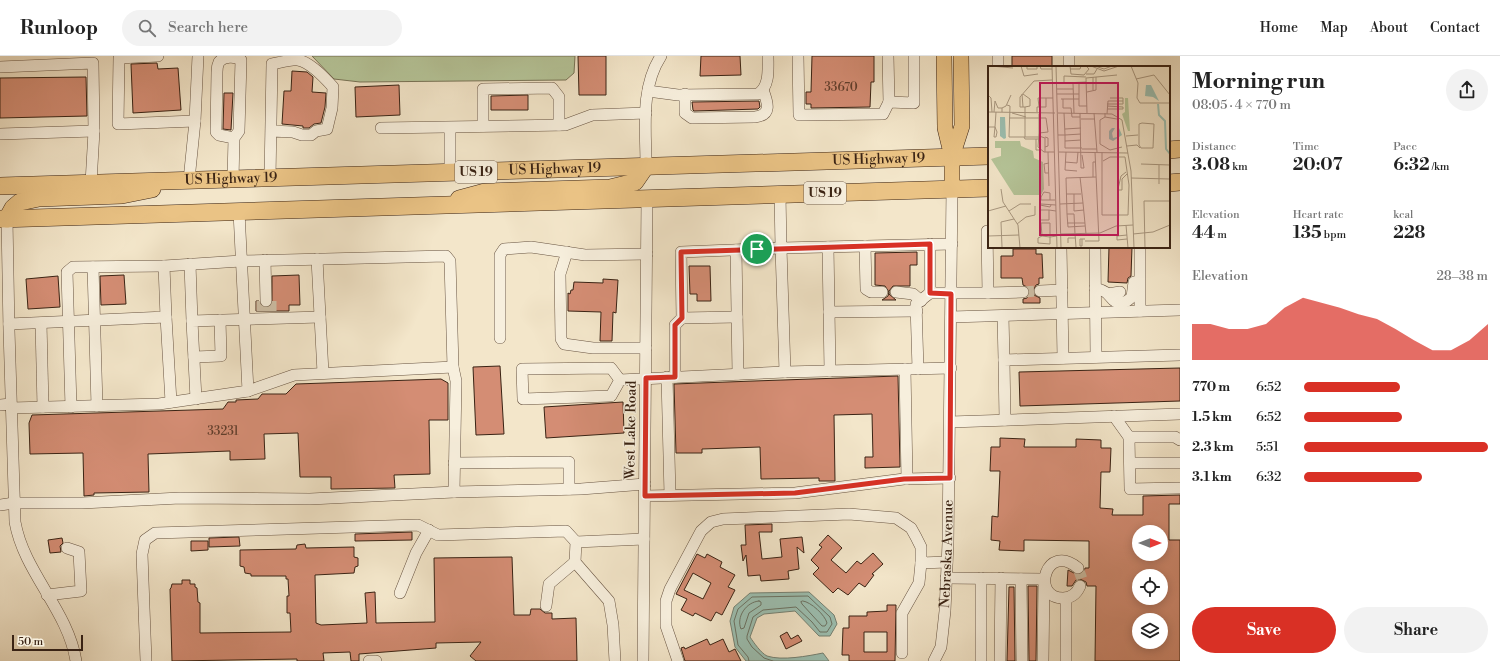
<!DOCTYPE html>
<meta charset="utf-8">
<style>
body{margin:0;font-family:"Libre Bodoni",serif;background:#f2f2f2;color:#222;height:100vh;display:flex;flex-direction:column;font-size:15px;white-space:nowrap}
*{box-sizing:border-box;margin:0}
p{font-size:13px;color:#767676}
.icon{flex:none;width:22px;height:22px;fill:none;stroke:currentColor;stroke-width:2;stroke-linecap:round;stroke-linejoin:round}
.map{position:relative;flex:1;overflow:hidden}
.side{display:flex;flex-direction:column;background:#fff;width:320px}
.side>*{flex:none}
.needle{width:26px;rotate:90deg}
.tools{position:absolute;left:1132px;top:469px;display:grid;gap:8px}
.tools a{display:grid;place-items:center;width:36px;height:36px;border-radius:50%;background:#fff;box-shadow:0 2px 10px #0003;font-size:20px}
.scale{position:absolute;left:12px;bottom:10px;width:71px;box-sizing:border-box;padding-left:4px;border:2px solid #3a2314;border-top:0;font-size:11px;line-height:14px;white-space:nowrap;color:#3a2314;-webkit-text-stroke:3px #f7efdd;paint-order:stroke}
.pin{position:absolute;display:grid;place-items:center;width:34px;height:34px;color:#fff;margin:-17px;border:2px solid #fff;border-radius:50%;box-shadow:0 1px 4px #0007}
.round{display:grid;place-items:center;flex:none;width:42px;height:42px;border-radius:21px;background:#f2f2f2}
.headline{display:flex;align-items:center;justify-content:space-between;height:68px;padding:0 12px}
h1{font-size:22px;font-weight:800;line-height:30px}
.figures{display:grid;grid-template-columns:repeat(3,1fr);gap:6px;height:68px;padding:4px 12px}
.figures div{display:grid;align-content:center}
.figures b{font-size:17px;font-weight:800}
.figures small{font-size:11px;font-weight:400}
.figures p{font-size:11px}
.chart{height:112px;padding:8px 12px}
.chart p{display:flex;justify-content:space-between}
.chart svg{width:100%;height:72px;margin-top:4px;fill:#d93025;opacity:.7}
.primary-button{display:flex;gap:8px;margin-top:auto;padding:8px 12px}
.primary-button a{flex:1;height:46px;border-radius:24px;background:#d93025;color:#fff;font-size:16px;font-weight:800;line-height:46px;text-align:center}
.primary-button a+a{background:#f2f2f2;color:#222}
ul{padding:0 12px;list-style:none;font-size:13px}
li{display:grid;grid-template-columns:64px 48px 1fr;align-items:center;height:30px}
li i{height:10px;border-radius:5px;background:#d93025}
header{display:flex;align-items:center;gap:24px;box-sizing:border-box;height:56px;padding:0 20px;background:#fff;border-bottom:1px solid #e0e0e0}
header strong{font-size:19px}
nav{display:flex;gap:22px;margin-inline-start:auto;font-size:14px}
.search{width:280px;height:36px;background:#f2f2f2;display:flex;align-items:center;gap:10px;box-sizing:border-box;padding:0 14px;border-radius:22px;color:#767676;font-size:15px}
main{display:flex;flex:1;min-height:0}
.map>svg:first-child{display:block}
.green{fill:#b6c69a;stroke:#787457}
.water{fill:#9cc0b2;stroke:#758173}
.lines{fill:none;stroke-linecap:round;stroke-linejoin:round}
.shore{stroke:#6b7263;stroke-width:1}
.building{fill:#d48d74;stroke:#3a2314;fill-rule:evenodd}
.minor-tunnel{stroke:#cebfa6;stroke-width:11;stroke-dasharray:11 5.5;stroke-linecap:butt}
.minor-casing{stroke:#685442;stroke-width:12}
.major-casing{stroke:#3a2314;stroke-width:16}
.highway-casing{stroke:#3a2314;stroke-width:18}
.minor{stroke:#f7efdd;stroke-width:11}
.major{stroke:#eac385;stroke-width:15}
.highway{stroke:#eac385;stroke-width:17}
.route-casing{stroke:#fff;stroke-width:8}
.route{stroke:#d93025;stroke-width:5}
.labels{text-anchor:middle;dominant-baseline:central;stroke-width:3;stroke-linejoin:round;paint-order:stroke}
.number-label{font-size:12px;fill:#603e2c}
.shield{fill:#f7efdd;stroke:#736050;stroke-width:1}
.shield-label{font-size:13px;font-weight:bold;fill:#3a2314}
.street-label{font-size:14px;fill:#3a2314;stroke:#f7efdd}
.inset-river{fill:none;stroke:#9cc0b2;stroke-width:2}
.inset-road{fill:none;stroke:#a99881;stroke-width:1}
.view{fill:#c2185b;fill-opacity:0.15;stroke:#c2185b;stroke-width:2}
.inset-edge{fill:none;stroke:#3a2314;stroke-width:2}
</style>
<header>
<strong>Runloop</strong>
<div class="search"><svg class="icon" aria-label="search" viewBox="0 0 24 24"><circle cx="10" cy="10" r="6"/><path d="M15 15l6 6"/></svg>Search here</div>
<nav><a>Home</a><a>Map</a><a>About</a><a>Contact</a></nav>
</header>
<main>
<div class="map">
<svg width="1180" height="605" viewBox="0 0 1180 605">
<rect width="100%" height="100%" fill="#f3e6ca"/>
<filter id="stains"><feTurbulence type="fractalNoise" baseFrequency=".005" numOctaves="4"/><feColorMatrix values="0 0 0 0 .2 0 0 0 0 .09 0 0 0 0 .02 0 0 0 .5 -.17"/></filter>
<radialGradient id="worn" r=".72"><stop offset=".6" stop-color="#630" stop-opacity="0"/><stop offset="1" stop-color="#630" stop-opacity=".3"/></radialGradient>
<path class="green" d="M312,0H575L574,17L566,24L360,26L334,23Z"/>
<path class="water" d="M809,536L834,559L837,568L830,580H819L795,555L764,558L757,562L750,581C754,587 761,597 767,600C782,605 808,600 823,597L829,605H746L735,591L730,565L734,551L750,537Z"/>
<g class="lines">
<path class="shore" d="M759,545L761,546V549L749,557L744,572L741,573C736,561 746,546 759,545Z
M803,545C811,546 825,559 827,567L825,570H822L802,548L801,546Z
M749,605L748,601L738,589L734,565L738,553L752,541L808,540L830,561L832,568L827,576H820L812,566L796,551L763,554L753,561L747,580V583L752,591L764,602L773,605"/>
</g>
<path class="building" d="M578,0H606V39H579Z
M701,0H740L741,19L700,20Z
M812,0H874V26H871L870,51L811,52V48H806V36H811Z
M1012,0H1052V11H1012Z
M157,7L158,13L178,12L181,54L133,57L131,8Z
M292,15L307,16L313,21L312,36L326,37L325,51L321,67L314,68L309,72H303V70L282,68L284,35H291Z
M86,21L87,60L0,62V22Z
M399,29L400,59L356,61L355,31Z
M224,37H233L231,74L223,73Z
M528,39V54H491V40Z
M759,45L760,51L758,53L694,55L693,54L692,46Z
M1109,191H1132L1131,220L1128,222L1127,227L1108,226Z
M1013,193H1036V198H1042L1043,222H1039V228L1036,229L1033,235L1034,239L1040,242V247H1023V243L1027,242L1030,236L1029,232L1023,229L1022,222H1001V200H1013Z
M917,196V209H910V230H893L889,235V238L896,244H882L888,240L889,236L885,230L875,229V197Z
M689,210H710L711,245H697V238H690Z
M124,219L126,248L101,249L100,220Z
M299,219L300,249H289V255H256V245H259L260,249L266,252L270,251L272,248V220Z
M58,220L60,251L28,253L26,223Z
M603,223L618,224L616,257L613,256L612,285H600L601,256L568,255V237L570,238L571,234H573L574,226L603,227Z
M500,310L504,378L476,379L473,311Z
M1180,312V345L1020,350L1019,316Z
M898,320L900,411L865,412V401H873L872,358L834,359L835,425H819V422L761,423L760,391L702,393V397H676L674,328L754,325Z
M441,323L448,327V364H429L430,418L394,419L395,432L331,433V421H300L298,377L264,378L265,403L230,404V395L148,398L149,436L94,437V439L84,440L83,397L30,398L29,367L32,359L223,353L228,346H236V344L258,343L262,338H286L296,328Z
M623,346L624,377L546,382L544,351Z
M1000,382L1025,383L1024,391H1076V383L1101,384V392H1111L1110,416H1101L1100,452L1113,453L1112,459H1143V440L1180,439V448H1169V484H1180V605H1095L1096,530H1087L1086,526L1080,523L1076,524L1072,530H1067L1068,514L1078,519L1084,516L1085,512H1089V485L1024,484V495L999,494L1000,485L991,484L992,460L998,461L1000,415H990L991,391H1000ZM1139,476H1161V498H1139ZM1139,520H1161V542H1139ZM1139,564H1161V586H1139Z
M772,468V476H759L762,503L782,501L780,483L802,481L804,497L797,491L799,513L788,515L789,523L761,525L760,519L748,520L746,499L743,505L741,489H746L745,469Z
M412,476V484L355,485V478Z
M828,479L842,492L831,504L846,517L857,505L861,508L873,497L883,508L872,518L874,519L865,531L859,527L848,539L838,532L833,537L813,518L819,512L811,504L822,491L819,489Z
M239,481L240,490L209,491V482Z
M62,482L63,487L60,490L61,496L50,497L48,484Z
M191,485H208V494L191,495Z
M305,488L306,492L354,491V501L358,502V510L355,511L354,517L315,519L316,567L321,569L367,567L365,537L375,536L376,567L435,566L434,502L512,501L514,559H530L531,553H540L545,557H552V563L576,562L577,605H476L470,600L481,586L436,587V592L359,598V605H351L350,596L323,597L324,605H297V603L172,605L170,533L171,532L172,528H182V524H190V528H195V531L197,532L198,546L200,547V577L291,576L290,557H287V540H289L288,523H286V520H251V518L245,517L244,511L240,510V494L296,493L297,489Z
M697,498L705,502L707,498L722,506L720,511L735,519L728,531L735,534L722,559L716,556L711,565L695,557L693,560L681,554L687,543L676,538ZM693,517L711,527L703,543L684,534Z
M1028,530H1037L1036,605H1029Z
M1009,531H1014L1015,605H1007Z
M887,549H896L895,605H849V599H842L843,572H849V560H867V556L887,555ZM864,576H887V596H864Z
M787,576L791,583L798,579L802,585L786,593L780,580Z
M707,583L710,589L723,583L729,596L735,593L741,605H685L681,592L684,591L685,593Z"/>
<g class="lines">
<path class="minor-tunnel" d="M1023,236L1040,235
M262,245V255
M271,245V255
M1078,512L1082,523L1080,530"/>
<defs>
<g id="minor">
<path d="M158,0L119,2L118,68L195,65"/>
<path d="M798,0L799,59L883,58L889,46L914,47V0"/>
<path d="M888,0L889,47"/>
<path d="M998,0V11"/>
<path d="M1069,0V11"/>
<path d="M0,11L93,7L94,75L0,78"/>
<path d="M648,35L678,39L758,38C770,30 768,13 768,0"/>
<path d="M685,38V57L692,62L755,61C772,59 768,47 763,34"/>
<path d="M483,70V33L552,32L559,41V69"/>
<path d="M381,72L565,69L592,59L646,57"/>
<path d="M646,110C646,73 640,32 661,0"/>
<path d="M450,117V72"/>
<path d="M270,122L272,8C278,7 292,3 298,4C310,6 325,22 333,31L332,52L327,73L316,75L311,79H302L293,76L271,75"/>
<path d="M233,123L234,82L239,75L241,4C235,0 224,0 219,6C218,8 217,13 217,16L216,76L219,79L234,82"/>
<path d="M189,124L195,65L198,0"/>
<path d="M91,127L94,75"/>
<path d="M780,138L781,192L952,188"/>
<path d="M7,163L9,274L15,466C24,517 68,554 76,605"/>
<path d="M930,188V237"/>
<path d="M865,190L866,233L871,236H882"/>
<path d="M828,191L830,315"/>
<path d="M1061,191L1063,302"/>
<path d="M1095,191L1096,301"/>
<path d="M1140,191V255"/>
<path d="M736,194L738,318"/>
<path d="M567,196L560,218L561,283L564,288L593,292H646"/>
<path d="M317,203L323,317"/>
<path d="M265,204L266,245"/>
<path d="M190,208L192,265"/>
<path d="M93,211L97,350"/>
<path d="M1095,232C1099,233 1104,235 1107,237C1113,243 1113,248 1124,246"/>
<path d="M1040,235L1062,234"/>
<path d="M896,236L913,238L921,245"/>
<path d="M988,237L1023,236"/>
<path d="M1108,238L1120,236"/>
<path d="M1127,245L1132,241L1134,226"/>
<path d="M829,256L917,255"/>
<path d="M1003,260L1004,304"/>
<path d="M166,261L171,346"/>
<path d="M951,261L1180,254"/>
<path d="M682,262L737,261"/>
<path d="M41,267L43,351"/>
<path d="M9,268L166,261L164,210L241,205L446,200L450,205L453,311L456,325L454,436"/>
<path d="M500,282V199L504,193L531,191L585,199L647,198"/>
<path d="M194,301L221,300L220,264"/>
<path d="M905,313L907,423"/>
<path d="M918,313L916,248L930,237H988L987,175H989"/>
<path d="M667,321L670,439"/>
<path d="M675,321V269L682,262L681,196L781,192L785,316"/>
<path d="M620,324L611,340L523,343L522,313L611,312L620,324L785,316L951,312"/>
<path d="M248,335L294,319L453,311"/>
<path d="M196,343L192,265L320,261"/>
<path d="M0,349L11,348"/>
<path d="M71,351L67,216L73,211L164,210"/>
<path d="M11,352L159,348L248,335L239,156"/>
<path d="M1114,360L1129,381L1130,433L1180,432"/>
<path d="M1005,364L1004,304L1180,299"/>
<path d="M950,366L1180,358"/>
<path d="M1129,381H1175L1180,384"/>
<path d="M454,407L569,406V433"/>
<path d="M1130,407H1180"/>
<path d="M645,440L795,437L904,423L950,422"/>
<path d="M0,449L14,447H82L180,442L310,443L454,436L581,433L645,428"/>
<path d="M576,486L644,483"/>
<path d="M1078,512C1046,485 1030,542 1063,542C1072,542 1077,537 1080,530"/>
<path d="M946,522L1044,523L1043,605"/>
<path d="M981,522V605"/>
<path d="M1021,523L1022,605"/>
<path d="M400,537L416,497L429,474"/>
<path d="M47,539L81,535L79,496L67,492"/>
<path d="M546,550L549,528L575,506"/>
<path d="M902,597V557L919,527L921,507"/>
<path d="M146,605L142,498L145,484L155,477L418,469L438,479L566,475L576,486L575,506L609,545L613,569L615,605"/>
<path d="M369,605H376"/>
<path d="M643,605L647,143"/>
<path d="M678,605L666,570V545L670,533L701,475L711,466L723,463L849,458L896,462L911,472L916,481L921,491V507L947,506"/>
<path id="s1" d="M934,605L941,591L945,555L948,487L952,133"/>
<path d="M1000,605L1001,522"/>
<path d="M1066,605V542"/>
</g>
<path id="major" d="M944,0L945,72L952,101V133
M952,101L962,70L961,0"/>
<g id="highway">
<path d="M1169,94L1180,93"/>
<path d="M1169,127L1180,126"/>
<path id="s2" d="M0,130L989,100"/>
<path d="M459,143L485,136L610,132L635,126L646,110"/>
<path d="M0,163L989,132"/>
<path d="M7,163L13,152L20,146L39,142L122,139L152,133"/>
</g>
</defs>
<use href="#minor" class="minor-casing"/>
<use href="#major" class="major-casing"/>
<use href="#highway" class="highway-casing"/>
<use href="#minor" class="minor"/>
<use href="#major" class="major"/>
<use href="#highway" class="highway"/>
</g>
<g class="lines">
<defs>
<path id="route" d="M930,188V237L951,238L950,422L904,423L795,437L645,440L646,322L675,321V269L682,262L681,196Z"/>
</defs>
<use href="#route" class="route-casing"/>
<use href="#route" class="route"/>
</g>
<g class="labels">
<g class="number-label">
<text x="841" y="31">33670</text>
<text x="223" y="375">33231</text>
</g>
<g class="shield">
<rect x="455" y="105" width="42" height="22" rx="3"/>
<rect x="804" y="126" width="42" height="22" rx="3"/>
</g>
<g class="shield-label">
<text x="476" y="116">US 19</text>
<text x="825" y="137">US 19</text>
</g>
<g class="street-label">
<text stroke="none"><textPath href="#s2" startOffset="879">US Highway 19</textPath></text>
<text stroke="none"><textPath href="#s2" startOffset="555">US Highway 19</textPath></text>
<text stroke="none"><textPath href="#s2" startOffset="231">US Highway 19</textPath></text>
<text transform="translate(631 374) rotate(-89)">West Lake Road</text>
<text stroke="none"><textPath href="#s1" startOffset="109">Nebraska Avenue</textPath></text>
</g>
</g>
<g transform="translate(988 10)">
<rect width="182" height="182" fill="#f3e6ca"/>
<path d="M137,32H140L142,65H140L134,48L137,46ZM7,75H32L33,80L45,85L46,92L55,96L56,123L53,129H26L3,93L13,90V82H7Z" fill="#b6c69a"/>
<path d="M158,19H163L171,35L165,31L157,30ZM12,51H17L18,72L16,73L12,70ZM124,62H127L124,67L125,72L129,71V63L131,62L134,69L125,75L121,73V65Z" fill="#9cc0b2"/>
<path class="inset-river" d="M170,38L171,49L177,55L178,83L182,88"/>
<path class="inset-road" d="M3,0L25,2M33,0L36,10L50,8M39,0V3H49V0M52,0L53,3H64M64,0L69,182M68,0L73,182M82,0L83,8L96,9L101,3L98,0M103,0L116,5L131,0M107,0L116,3L124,0M143,0L150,17L149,32L152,37H182M82,3H92L93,0M98,8H106L109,3M98,11L76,10V17L98,16M148,13L166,9L182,29M85,17L86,47M91,17V40H99M69,23H85M105,24V11M99,26L108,24V11M34,28L35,41M35,28L42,33V40L37,41M69,28H91M0,29L3,32L4,46M122,32H135V35M73,33H91M75,33V42H83L84,51H92M119,38H135V35M19,39L22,40L21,71H37V41H32V31L46,15L64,14M51,41L50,32H58M14,42L18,40L23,29M119,43H135V41L119,40M0,46L67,47M6,46L7,35L10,42H14V46M49,46V41H58V32H65M24,47L38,51M70,47L124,48L134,54L143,105L146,182M92,47L93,102H96L94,89M99,47L98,12L129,9M106,47L109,86M117,47V51L112,54V78L122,84L134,81M119,48L120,35H135M117,51L129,53M21,52H58L60,66L51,67L50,81L56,86H66M93,53H107M154,57L166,58L165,82H153L151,79V58ZM0,61H7L8,46M7,61L9,66L8,71H6ZM77,63L93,62M51,67V48M93,68L77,69V82H94M70,69H77L76,47M51,70L57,72V86M138,70L150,69M36,71L37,73H51M37,71H51M57,71L60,72V80L57,81M48,73V84H51M77,75L93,74M139,80L149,79L152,82M94,83H109M60,86L61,120M71,86L140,87M78,86L77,104L89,105M114,86V149H140L141,119L137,91H122L115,95M77,96L89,97L90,86M61,97L56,98L57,107H61M153,98L182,99M171,99V118M92,111L95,137M105,111V96H108M143,112L182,113M13,123L15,136L30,159L32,182M130,123L133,110L138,106M130,124H134V113L139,108M78,128H93M86,128V145L96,144M62,134V127L56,126L53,131V134H67M72,138L95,137L98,168M63,139L62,141L52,139L53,138L68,139M61,144V154H52V144H61L68,145M0,145L18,140M21,145L32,138H43M79,148L80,161L97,160M79,157H97M29,158L38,151L47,149V140M138,159L140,182M73,168L112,167L128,160L145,159M87,168L86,148H79L78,112L108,111M87,168L88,181M145,168L165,166L182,159M139,169L129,170V174L139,173M0,170L31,169M54,170L62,171V157H53L54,170L50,172V177L62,178V171L69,170M94,173V180H92V173H97M97,175H111L107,86M80,177V172H88M14,181L13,156L26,153M157,182L156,135H182"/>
<path class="view" d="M52,17H130V169H52Z"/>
<rect width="182" height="182" class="inset-edge"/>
</g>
<rect width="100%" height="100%" filter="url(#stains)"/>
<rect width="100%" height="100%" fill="url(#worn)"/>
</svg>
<div class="tools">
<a><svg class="needle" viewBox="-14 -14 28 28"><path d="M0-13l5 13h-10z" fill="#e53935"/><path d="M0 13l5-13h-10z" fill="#767676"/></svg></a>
<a><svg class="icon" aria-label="locate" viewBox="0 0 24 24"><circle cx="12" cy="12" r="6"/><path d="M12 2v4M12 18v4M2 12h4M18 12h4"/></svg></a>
<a><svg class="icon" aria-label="layers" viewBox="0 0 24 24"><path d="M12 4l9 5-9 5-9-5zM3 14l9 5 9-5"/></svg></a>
</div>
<div class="scale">50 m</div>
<div class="pin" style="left:757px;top:193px;background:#1e9e55"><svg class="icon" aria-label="arrive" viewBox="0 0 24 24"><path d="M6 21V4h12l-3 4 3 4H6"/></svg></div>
</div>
<section class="side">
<div class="headline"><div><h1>Morning run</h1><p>08:05 · 4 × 770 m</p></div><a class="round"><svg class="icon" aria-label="share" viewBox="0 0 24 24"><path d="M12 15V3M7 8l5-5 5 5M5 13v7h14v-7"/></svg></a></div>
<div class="figures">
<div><p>Distance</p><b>3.08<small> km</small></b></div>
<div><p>Time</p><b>20:07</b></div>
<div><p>Pace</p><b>6:32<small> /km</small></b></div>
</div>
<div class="figures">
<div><p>Elevation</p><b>44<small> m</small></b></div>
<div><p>Heart rate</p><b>135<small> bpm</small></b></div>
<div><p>kcal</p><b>228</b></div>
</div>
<div class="chart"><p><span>Elevation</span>28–38 m</p>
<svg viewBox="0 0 160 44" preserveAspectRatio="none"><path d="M0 44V22L10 22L20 25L30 25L40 22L50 12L60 6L70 9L80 12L90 16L100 19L110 25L120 32L130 38L140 38L150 32L160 22V44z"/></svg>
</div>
<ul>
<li><b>770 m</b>6:52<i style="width:52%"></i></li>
<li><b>1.5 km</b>6:52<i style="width:53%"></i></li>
<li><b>2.3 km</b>5:51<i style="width:100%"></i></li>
<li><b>3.1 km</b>6:32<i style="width:64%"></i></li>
</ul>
<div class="primary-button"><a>Save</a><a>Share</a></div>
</section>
</main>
